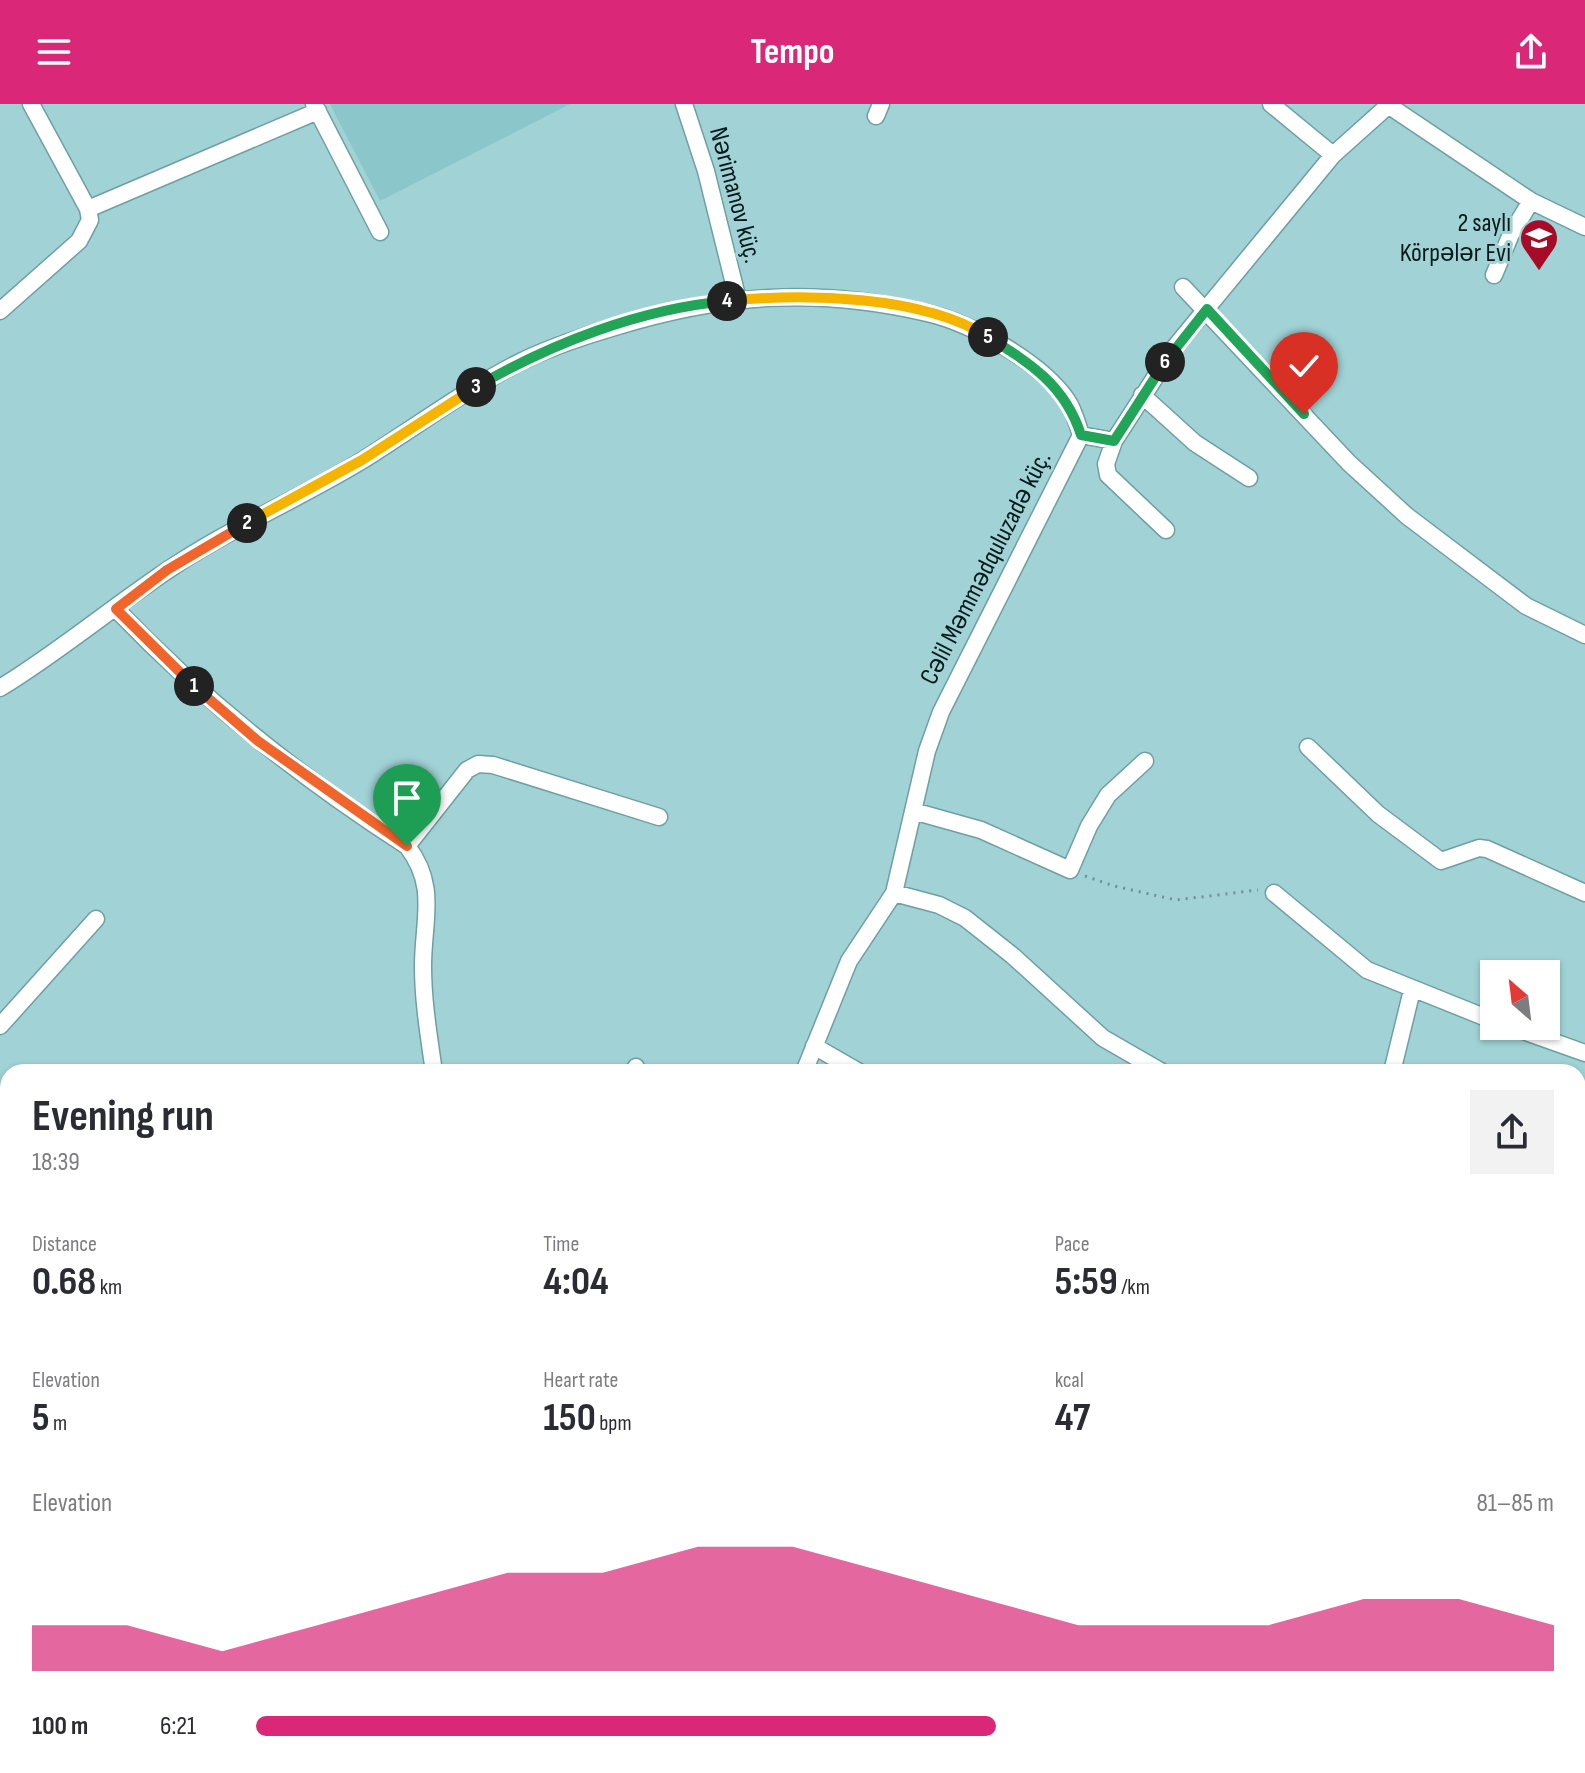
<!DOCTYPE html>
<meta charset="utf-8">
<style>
body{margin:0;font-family:"Sofia Sans Condensed",sans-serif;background:#f2f2f3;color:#2b2b33;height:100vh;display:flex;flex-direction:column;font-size:30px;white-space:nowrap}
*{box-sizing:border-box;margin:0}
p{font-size:26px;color:#7c7c81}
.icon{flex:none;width:44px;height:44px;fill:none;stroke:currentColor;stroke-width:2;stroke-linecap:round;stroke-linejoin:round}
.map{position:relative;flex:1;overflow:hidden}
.sheet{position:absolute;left:0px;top:960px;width:1586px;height:710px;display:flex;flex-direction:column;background:#fff;border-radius:24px 24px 0 0;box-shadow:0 2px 6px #0004}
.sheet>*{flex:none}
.needle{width:52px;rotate:332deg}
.buttons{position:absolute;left:1480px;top:856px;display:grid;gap:16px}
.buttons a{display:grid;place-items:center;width:80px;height:80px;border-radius:0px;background:#fff;box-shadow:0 2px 6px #0004;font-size:40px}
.pin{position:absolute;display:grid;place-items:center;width:68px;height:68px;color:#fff;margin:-82px -34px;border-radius:50% 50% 50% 0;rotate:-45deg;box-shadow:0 0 8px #0007}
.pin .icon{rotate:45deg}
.km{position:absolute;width:40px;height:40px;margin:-20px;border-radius:50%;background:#222;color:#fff;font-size:22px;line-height:40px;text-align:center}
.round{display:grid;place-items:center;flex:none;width:84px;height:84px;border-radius:0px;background:#f2f2f3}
.summary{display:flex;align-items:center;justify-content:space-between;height:136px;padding:0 32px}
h1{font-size:44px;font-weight:700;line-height:60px}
.stats{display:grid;grid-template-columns:repeat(3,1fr);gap:12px;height:136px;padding:8px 32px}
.stats div{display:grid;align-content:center}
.stats b{font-size:40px;font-weight:700}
.stats small{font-size:22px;font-weight:400}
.stats p{font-size:22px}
.chart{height:224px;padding:16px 32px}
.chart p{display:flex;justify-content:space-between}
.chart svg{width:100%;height:144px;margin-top:8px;fill:#db2777;opacity:.7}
ul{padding:0 32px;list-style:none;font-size:26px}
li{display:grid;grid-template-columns:128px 96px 1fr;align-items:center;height:60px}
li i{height:20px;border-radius:10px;background:#db2777}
header{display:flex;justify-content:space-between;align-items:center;height:104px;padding:0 32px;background:#db2777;color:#fff;font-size:36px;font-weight:700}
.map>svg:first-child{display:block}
.built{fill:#8bc6cb}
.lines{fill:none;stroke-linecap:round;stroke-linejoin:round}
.street-casing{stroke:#6e9fa2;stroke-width:19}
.secondary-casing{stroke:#6e9fa2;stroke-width:25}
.path{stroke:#6b9395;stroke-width:3;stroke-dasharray:2 6;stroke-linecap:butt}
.street{stroke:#fff;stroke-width:16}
.secondary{stroke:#fff;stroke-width:22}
.split-1-casing{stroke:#fff;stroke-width:16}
.split-2-casing{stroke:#fff;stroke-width:16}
.split-3-casing{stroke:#fff;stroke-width:16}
.split-4-casing{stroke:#fff;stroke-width:16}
.split-5-casing{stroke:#fff;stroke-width:16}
.split-6-casing{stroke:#fff;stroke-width:16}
.split-7-casing{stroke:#fff;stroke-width:16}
.split-1{stroke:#f0652b;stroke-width:10}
.split-2{stroke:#f0652b;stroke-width:10}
.split-3{stroke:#f5b400;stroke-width:10}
.split-4{stroke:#22a559;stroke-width:10}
.split-5{stroke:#f5b400;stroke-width:10}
.split-6{stroke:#22a559;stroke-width:10}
.split-7{stroke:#22a559;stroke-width:10}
.labels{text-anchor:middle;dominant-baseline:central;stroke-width:6;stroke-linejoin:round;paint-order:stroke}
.street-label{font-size:26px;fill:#05191a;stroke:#a1d3d6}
.poi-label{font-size:26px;fill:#05191a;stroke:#a1d3d6;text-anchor:end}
</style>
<header><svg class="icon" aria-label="menu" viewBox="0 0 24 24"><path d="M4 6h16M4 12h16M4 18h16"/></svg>Tempo<svg class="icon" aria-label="share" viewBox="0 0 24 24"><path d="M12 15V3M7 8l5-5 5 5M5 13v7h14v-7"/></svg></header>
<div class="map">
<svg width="1585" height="1669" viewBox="0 0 1585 1669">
<rect width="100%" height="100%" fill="#a1d3d6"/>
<path class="built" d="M330,0H570L380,97Z"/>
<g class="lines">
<defs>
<path id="street" d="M314,0L380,128
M684,0L706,67L738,196
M1271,0L1333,51
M1388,1L1531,97L1585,123
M876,12L881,0
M88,105L318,7
M1494,171L1511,130L1531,97
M1183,183L1349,359L1407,412L1526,502L1585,531
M0,207L79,137L90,116L88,105L31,0
M1142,291L1195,339L1249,374
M1114,337L1106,360L1108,371L1166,426
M116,505C203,596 301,674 407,742C438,782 423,816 423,862C423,898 429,933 434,968
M0,584C59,548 111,504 168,466C230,424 299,395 363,356C414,324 462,288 516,260C547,244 581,233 615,223C722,190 817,183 927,209C971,219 1041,258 1067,296C1074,306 1077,319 1081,331
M1308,643L1378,710L1441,757L1479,744L1487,745L1585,789
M913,707L981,726L1070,766L1089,722L1108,691L1145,657
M407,742L467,666L478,660L493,661L659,713
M894,789L939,801L965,814L1013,852L1103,934L1162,968
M1274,789L1367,866L1494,917
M0,922L96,815
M1509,922L1585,949
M814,942L859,968
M633,968L636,963
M804,968L849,857L894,789L927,647L941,608L1081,331L1114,337L1174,244L1333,51L1390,0
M1392,968L1412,886
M1578,1236H1585
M0,1497L8,1501
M354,1662L369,1669
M631,1662L632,1669
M1483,1662L1484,1669"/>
<path id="secondary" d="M0,1267L8,1270
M1578,1384L1585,1368
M1578,1420L1585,1424
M860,1662L872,1669
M1351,1669L1361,1662"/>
</defs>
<use href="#street" class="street-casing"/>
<use href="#secondary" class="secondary-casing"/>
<path class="path" d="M1085,772L1114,782L1176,796L1258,786"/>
<use href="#street" class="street"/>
<use href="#secondary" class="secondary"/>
</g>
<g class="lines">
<defs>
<path id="split-1" d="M194,582L258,637L407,742"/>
<path id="split-2" d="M194,582L116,505L167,466L247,419"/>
<path id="split-3" d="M247,419L362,356L476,283"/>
<path id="split-4" d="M476,283C552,239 640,205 727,197"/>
<path id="split-5" d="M727,197C803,189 923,191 988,233"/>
<path id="split-6" d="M988,233C1030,259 1065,281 1081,331L1114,337L1165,258"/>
<path id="split-7" d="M1165,258L1207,205L1304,310"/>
</defs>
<use href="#split-1" class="split-1-casing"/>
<use href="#split-2" class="split-2-casing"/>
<use href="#split-3" class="split-3-casing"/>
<use href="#split-4" class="split-4-casing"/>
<use href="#split-5" class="split-5-casing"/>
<use href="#split-6" class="split-6-casing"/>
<use href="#split-7" class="split-7-casing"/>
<use href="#split-1" class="split-1"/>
<use href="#split-2" class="split-2"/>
<use href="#split-3" class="split-3"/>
<use href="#split-4" class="split-4"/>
<use href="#split-5" class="split-5"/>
<use href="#split-6" class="split-6"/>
<use href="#split-7" class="split-7"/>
</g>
<defs>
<symbol id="school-pin" viewBox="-11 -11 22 30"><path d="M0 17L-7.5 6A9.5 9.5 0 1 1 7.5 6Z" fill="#a60c27" stroke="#a1d3d6"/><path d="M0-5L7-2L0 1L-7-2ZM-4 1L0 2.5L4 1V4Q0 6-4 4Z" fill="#fff"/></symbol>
</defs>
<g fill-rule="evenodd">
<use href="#school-pin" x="1517" y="112" width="44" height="60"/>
</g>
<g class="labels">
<g class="street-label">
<text transform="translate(735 91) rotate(75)">Nərimanov küç.</text>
<text transform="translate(986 464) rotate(-63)">Cəlil Məmmədquluzadə küç.</text>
</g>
<g class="poi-label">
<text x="1511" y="119">2 saylı<tspan x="1511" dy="30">Körpələr Evi</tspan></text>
</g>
</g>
</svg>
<div class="buttons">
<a><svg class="needle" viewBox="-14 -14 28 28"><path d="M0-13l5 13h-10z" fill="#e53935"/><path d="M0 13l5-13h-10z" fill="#7c7c81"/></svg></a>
</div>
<div class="pin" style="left:407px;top:742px;background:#1e9e55"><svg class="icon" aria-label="arrive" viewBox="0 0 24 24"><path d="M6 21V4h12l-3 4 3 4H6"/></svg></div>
<div class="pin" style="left:1304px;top:310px;background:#d93025"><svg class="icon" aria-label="check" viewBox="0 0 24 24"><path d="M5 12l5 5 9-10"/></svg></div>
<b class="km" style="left:194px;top:582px">1</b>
<b class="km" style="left:247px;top:419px">2</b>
<b class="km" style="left:476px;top:283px">3</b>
<b class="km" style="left:727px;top:197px">4</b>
<b class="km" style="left:988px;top:233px">5</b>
<b class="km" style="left:1165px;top:258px">6</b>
<section class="sheet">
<div class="summary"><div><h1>Evening run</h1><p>18:39</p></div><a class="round"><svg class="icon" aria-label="share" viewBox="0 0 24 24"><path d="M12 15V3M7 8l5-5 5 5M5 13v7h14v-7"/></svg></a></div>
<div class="stats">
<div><p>Distance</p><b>0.68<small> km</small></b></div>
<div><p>Time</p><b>4:04</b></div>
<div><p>Pace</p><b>5:59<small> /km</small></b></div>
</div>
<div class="stats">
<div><p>Elevation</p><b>5<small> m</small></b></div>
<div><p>Heart rate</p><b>150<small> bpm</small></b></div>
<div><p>kcal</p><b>47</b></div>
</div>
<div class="chart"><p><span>Elevation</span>81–85 m</p>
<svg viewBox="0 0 160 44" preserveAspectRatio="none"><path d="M0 44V30L10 30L20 38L30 30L40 22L50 14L60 14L70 6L80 6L90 14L100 22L110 30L120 30L130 30L140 22L150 22L160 30V44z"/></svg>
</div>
<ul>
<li><b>100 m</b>6:21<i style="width:57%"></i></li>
</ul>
</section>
</div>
